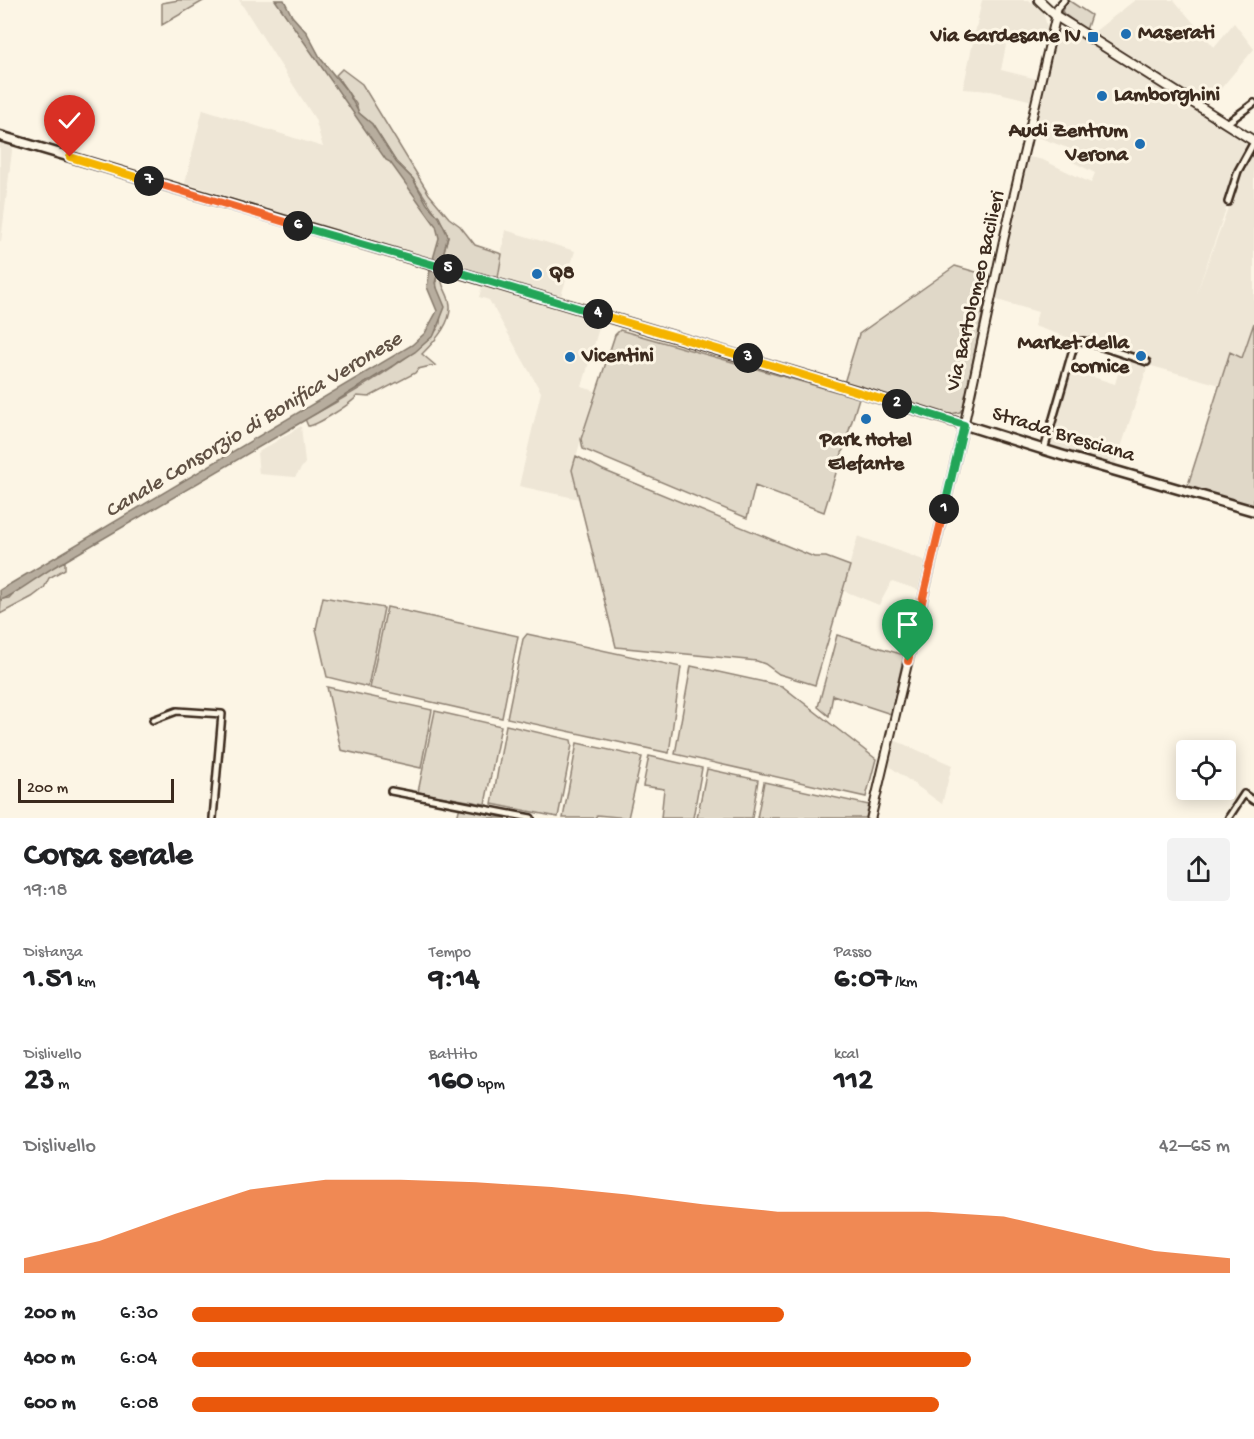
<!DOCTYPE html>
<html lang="it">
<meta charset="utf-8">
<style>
body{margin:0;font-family:"Gochi Hand",sans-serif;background:#f2f2f2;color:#202124;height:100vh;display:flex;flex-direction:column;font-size:22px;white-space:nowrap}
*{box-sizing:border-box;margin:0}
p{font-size:20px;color:#757577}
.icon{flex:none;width:33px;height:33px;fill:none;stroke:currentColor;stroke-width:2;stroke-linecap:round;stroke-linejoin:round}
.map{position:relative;height:818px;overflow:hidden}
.panel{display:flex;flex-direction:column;background:#fff;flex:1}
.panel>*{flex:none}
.fabs{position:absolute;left:1176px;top:740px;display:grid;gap:12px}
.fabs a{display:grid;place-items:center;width:60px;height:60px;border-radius:6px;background:#fff;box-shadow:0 3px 15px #0003;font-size:30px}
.scale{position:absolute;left:18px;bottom:15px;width:156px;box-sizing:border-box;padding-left:6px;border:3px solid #3b2a1e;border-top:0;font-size:16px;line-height:21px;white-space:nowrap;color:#3b2a1e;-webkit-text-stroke:4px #fcf5e5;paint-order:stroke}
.pin{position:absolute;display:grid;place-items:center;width:51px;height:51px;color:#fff;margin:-62px -26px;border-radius:50% 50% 50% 0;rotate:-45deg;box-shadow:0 0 6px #0007}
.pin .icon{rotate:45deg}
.km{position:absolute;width:30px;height:30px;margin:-15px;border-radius:50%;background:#222;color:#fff;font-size:16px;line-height:30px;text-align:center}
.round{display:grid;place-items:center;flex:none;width:63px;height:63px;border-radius:6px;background:#f2f2f2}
.overview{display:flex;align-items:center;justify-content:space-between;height:102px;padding:0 24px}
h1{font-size:33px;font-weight:800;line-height:45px}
.stats{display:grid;grid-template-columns:repeat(3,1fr);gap:9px;height:102px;padding:6px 24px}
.stats div{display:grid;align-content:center}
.stats b{font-size:30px;font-weight:800}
.stats small{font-size:16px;font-weight:400}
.stats p{font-size:16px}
.chart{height:168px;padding:12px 24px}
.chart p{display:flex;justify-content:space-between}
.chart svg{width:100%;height:108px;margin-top:6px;fill:#ea580c;opacity:.7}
ul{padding:0 24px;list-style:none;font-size:20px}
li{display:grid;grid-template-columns:96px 72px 1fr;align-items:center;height:45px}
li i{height:15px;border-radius:8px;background:#ea580c}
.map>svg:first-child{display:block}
.built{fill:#eee6d6}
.green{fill:#e0d8c8;stroke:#8e8173;stroke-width:1.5}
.water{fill:#b7ad9e;stroke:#85796b;stroke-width:1.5}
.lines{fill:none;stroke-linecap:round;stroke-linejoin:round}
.minor-casing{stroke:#3b2a1e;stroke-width:10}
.tertiary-casing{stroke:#3b2a1e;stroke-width:11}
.secondary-casing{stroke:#3b2a1e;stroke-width:12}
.primary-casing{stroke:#3b2a1e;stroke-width:13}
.minor{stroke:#fcf5e5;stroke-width:5}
.tertiary{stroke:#fcf5e5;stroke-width:7}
.secondary{stroke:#fcf5e5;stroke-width:8}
.primary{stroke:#fcf5e5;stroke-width:8}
.split-1-casing{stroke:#fff;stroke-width:12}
.split-2-casing{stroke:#fff;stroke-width:12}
.split-3-casing{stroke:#fff;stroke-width:12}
.split-4-casing{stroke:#fff;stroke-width:12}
.split-5-casing{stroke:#fff;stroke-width:12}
.split-6-casing{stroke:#fff;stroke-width:12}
.split-7-casing{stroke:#fff;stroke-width:12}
.split-8-casing{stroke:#fff;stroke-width:12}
.split-1{stroke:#f0652b;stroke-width:8}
.split-2{stroke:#22a559;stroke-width:8}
.split-3{stroke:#f5b400;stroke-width:8}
.split-4{stroke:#f5b400;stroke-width:8}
.split-5{stroke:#22a559;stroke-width:8}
.split-6{stroke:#22a559;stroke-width:8}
.split-7{stroke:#f0652b;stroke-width:8}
.split-8{stroke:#f5b400;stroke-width:8}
.poi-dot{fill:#1f6fb2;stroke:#fcf5e5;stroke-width:2}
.labels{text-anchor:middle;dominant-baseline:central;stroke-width:6;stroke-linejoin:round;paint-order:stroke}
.poi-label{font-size:21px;font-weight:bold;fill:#3b2a1e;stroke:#fcf5e5;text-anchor:start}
.street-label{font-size:21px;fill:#3b2a1e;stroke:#fcf5e5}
.water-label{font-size:22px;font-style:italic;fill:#605144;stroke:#fcf5e5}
</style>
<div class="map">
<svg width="1254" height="818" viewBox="0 0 1254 818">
<rect width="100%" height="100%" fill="#fcf5e5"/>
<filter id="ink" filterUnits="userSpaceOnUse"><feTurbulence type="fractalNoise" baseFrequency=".0167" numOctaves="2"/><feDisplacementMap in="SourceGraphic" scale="12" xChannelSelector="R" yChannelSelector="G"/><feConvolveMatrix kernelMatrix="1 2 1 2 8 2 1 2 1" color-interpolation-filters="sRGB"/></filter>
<g filter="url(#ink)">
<path class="built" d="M239,0H274L386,160L390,162L436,226L439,238L433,259L185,183L203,109L323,147L315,119Z
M982,0H1029L1043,12L1047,26L1046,44L1008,35L1001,70L1037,79L1033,101L991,91L963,89Z
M1135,0H1174L1214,47L1234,23L1254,49L1207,105L1094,32Z
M1064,30L1072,32L1249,143L1196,295L1243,167L1254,150V323L1242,358L1230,352L1220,385L1148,365L1115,466L1043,444L1065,368L1115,384L1123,356L1034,326L1038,312L994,299L1025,156L1043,160L1091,183L1095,173L1071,161L1076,151L1032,135L1057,35Z
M0,139L13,143L1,241H0Z
M505,230L575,251L561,296L498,278Z
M482,286L601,321L582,387L595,391L572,471L579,499L519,486L541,392L489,300L479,297Z
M301,426L305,463L295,477L259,474L257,453Z
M858,536L926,561L919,590L892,581L879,605L842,590Z
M894,740L952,765L942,804L889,766Z"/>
<path class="green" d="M179,0H205L162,25V3Z
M1068,0L1091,15L1086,30L1064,14L1062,11Z
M342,69L362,84L429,194L449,218L460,226L475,245L502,254L498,278L441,262L448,236L445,228L413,179L396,162L372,124L359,113L356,104L336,75Z
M955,266L990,276L964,406L960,412L947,415L844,383L859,334Z
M438,272L442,273C440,286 446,289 449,300C455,320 435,341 422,354L435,365L418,369L415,373L369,397L357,396C351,404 316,426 308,426L305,419C329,408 435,346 440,323C443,306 433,289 438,272Z
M1254,323V506L1187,488L1230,352L1242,358Z
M620,330L859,398L824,512L755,486L747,518L583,449L581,439L615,335Z
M576,456L603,470L814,557H826L850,566L815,685L779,674L765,664L757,661L616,647L572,470Z
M65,561V569L49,578L44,588L32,597L0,614L1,599L9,598C22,582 47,568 65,561Z
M323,597L384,608L368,687L327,677L316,629Z
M387,607L518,636L502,718L370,688Z
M527,634L681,667L669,753L507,718L523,639Z
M837,635L904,655L891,714L833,695L829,716L818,707Z
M691,666L782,686L876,759L866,797L675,754Z
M327,687L432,710L421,768L341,750Z
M435,711L501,726L485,804L418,792Z
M506,725L571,740L572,745L558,817L492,804Z
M577,743L642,757L628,818L597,815L595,818H563Z
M649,756L702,768L693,818H661L664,789L643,786Z
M707,769L758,780L752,818H697Z
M764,782L869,805L866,818H757Z
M460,806L525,818H457Z"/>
<path class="water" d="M275,0H284L292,16L307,33L321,59L347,91L359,113L372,124L396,162L413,179L427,204L439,217L448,236L441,262L433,259L439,238L436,226L390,162L386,160Z
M430,270L438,272L435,283L445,307L434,335L415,352L317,413L65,561C50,567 9,600 0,600V590L412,345L425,333L437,311L427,287Z"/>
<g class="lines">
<defs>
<path id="minor" d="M1056,16L1057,8L1064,0
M1227,123L1254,103
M1228,202L1238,171L1254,142
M1044,450L1075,342L1084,341L1147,362
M153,720L177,711L222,714L213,818
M391,791L531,818
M1229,817L1244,794L1254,801"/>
<path id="tertiary" d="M871,818L964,425L1004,238L1056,16"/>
<path id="secondary" d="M1039,0L1056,16L1254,141"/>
<path id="primary" d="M0,136L860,392L1061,455L1254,511"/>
</defs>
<use href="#minor" class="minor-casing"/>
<use href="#tertiary" class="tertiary-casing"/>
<use href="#secondary" class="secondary-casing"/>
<use href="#primary" class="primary-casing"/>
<use href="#minor" class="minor"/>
<use href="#tertiary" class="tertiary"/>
<use href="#secondary" class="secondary"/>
<use href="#primary" class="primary"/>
</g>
</g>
<g class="lines" filter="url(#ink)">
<defs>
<path id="split-1" d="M908,661L944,509"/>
<path id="split-2" d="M897,404L964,425L944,509"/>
<path id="split-3" d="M748,358L897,404"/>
<path id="split-4" d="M598,314L748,358"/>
<path id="split-5" d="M448,269L598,314"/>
<path id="split-6" d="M298,226L448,269"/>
<path id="split-7" d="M149,181L298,226"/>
<path id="split-8" d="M70,157L149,181"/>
</defs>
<use href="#split-1" class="split-1-casing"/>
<use href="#split-2" class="split-2-casing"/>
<use href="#split-3" class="split-3-casing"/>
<use href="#split-4" class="split-4-casing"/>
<use href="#split-5" class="split-5-casing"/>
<use href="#split-6" class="split-6-casing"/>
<use href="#split-7" class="split-7-casing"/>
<use href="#split-8" class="split-8-casing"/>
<use href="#split-1" class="split-1"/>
<use href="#split-2" class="split-2"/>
<use href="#split-3" class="split-3"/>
<use href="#split-4" class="split-4"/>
<use href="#split-5" class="split-5"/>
<use href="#split-6" class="split-6"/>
<use href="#split-7" class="split-7"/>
<use href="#split-8" class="split-8"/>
</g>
<g class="poi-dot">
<circle cx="1126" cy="34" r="6"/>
<rect x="1087" y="31" width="12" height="12" rx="3"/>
<circle cx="1102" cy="96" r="6"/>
<circle cx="1140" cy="144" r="6"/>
<circle cx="537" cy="274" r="6"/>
<circle cx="1141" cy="356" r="6"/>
<circle cx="570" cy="357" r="6"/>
<circle cx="866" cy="419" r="6"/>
</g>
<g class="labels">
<g class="poi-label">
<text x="1138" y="34">Maserati</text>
<text x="1081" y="37" text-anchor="end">Via Gardesane IV</text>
<text x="1114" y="96">Lamborghini</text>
<text x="1128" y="132" text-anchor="end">Audi Zentrum<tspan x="1128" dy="24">Verona</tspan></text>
<text x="549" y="274">Q8</text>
<text x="1129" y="344" text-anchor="end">Market della<tspan x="1129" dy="24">cornice</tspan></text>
<text x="582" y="357">Vicentini</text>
<text x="866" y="441" text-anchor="middle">Park Hotel<tspan x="866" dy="24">Elefante</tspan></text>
</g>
<g class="street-label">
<text transform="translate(977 291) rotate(-77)">Via Bartolomeo Bacilieri</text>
<text transform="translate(1063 436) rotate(17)">Strada Bresciana</text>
</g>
<g class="water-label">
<text transform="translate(254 426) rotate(-31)">Canale Consorzio di Bonifica Veronese</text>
</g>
</g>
</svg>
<div class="fabs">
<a><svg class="icon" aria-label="locate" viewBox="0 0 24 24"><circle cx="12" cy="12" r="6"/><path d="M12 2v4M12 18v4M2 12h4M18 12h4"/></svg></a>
</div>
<div class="scale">200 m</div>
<div class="pin" style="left:908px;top:661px;background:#1e9e55"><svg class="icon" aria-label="arrive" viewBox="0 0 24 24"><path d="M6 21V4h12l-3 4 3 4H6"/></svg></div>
<div class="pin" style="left:70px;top:157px;background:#d93025"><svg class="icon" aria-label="check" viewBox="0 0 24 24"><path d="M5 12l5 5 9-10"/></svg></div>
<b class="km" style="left:944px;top:509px">1</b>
<b class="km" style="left:897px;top:404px">2</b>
<b class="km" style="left:748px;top:358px">3</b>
<b class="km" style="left:598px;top:314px">4</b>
<b class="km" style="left:448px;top:269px">5</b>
<b class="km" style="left:298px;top:226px">6</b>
<b class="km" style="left:149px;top:181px">7</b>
</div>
<section class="panel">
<div class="overview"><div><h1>Corsa serale</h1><p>19:18</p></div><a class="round"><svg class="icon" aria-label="share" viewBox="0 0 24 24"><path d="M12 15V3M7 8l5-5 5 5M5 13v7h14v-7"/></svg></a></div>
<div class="stats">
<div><p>Distanza</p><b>1.51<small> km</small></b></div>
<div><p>Tempo</p><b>9:14</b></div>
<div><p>Passo</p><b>6:07<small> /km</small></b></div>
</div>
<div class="stats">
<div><p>Dislivello</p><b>23<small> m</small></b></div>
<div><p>Battito</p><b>160<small> bpm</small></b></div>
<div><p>kcal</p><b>112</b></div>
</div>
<div class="chart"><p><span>Dislivello</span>42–65 m</p>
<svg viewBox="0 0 160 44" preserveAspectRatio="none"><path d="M0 44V38L10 31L20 20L30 10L40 6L50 6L60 7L70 9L80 12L90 16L100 19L110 19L120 19L130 21L140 28L150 35L160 38V44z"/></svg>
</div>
<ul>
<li><b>200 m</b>6:30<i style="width:57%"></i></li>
<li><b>400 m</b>6:04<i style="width:75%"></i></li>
<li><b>600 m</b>6:08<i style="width:72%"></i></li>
</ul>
</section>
